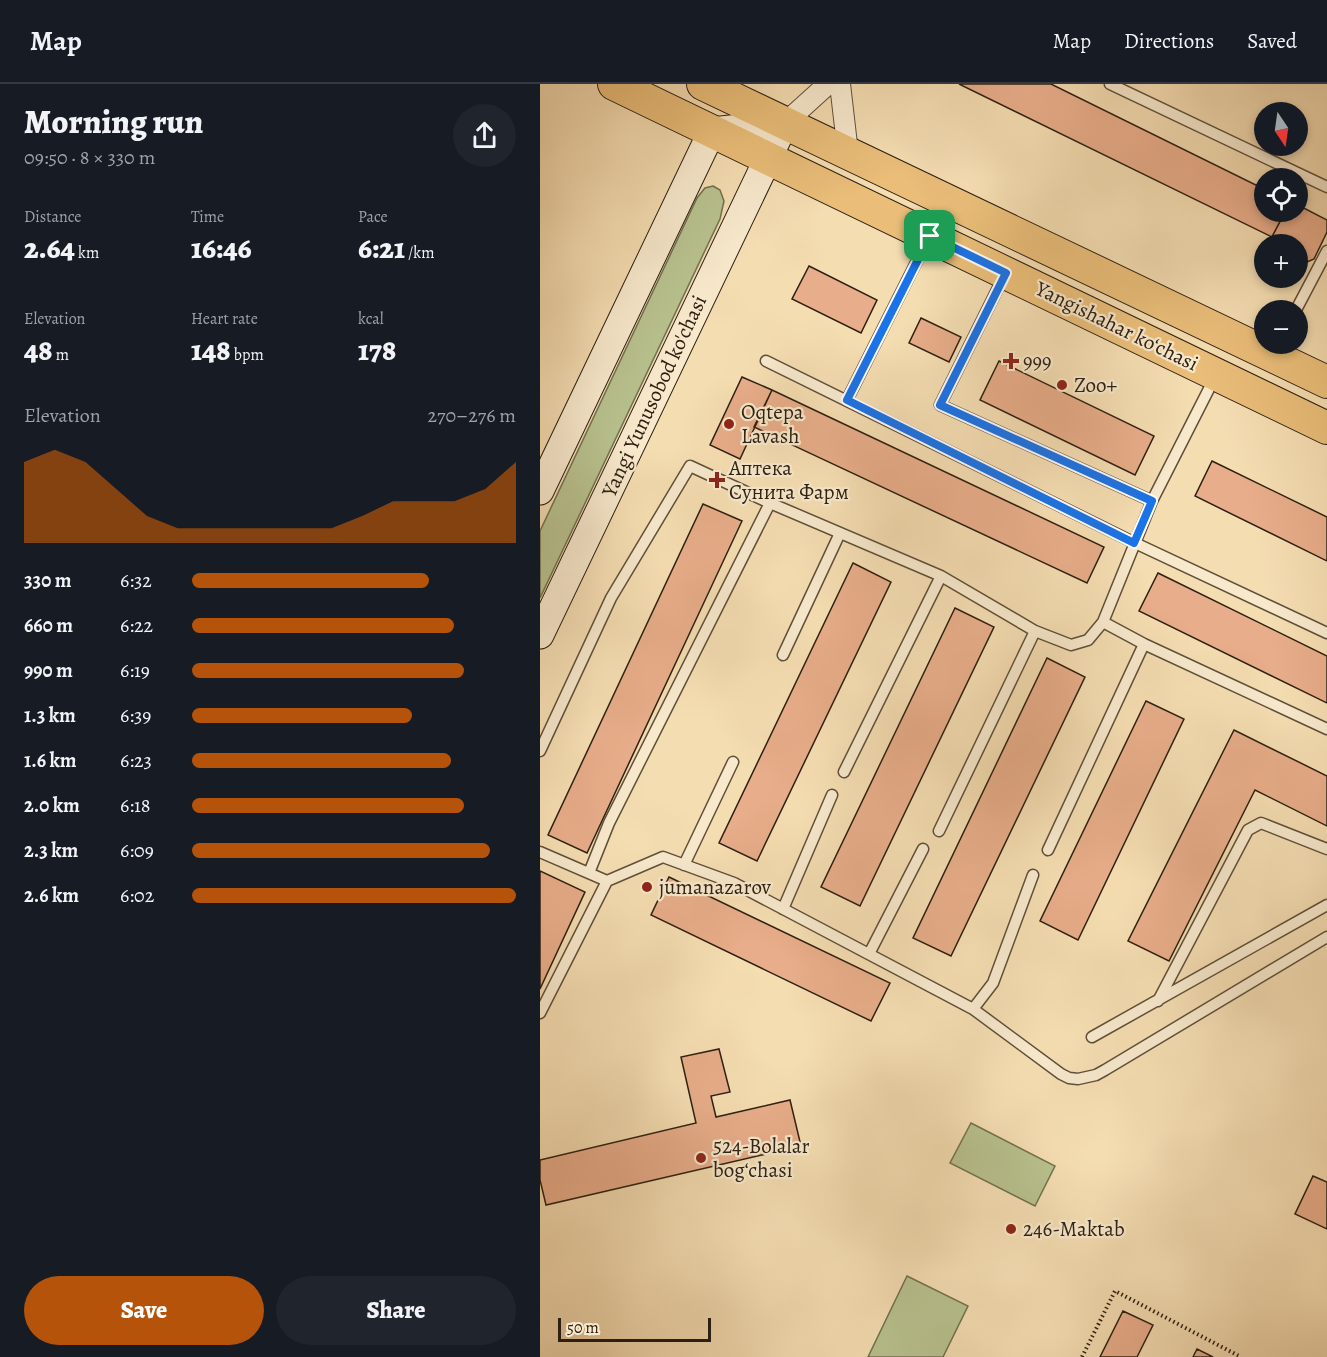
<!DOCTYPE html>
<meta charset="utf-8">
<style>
body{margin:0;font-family:Alegreya,serif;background:#20242c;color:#f1f3f6;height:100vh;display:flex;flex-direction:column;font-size:22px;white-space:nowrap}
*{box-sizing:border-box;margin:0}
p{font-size:20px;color:#9ea1a6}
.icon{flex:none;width:33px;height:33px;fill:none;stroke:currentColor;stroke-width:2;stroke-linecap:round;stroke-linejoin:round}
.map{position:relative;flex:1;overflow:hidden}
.drawer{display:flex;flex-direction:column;background:#171b24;width:540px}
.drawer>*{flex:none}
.needle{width:39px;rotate:167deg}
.buttons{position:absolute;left:714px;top:18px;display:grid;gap:12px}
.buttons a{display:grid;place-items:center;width:54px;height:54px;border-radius:50%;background:#171b24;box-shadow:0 3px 9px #0003;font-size:30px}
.scale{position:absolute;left:18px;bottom:15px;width:153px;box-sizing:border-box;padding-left:6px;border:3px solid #2d2012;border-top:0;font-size:16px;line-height:21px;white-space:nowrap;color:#2d2012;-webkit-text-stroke:4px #f8e9cd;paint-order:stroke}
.pin{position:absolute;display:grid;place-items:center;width:51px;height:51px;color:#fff;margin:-26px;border-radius:12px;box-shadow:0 3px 9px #0006}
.round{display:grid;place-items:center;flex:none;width:63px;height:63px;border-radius:32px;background:#20242c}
.head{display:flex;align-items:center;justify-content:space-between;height:102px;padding:0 24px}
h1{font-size:33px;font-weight:800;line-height:45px}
.figures{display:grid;grid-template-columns:repeat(3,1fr);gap:9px;height:102px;padding:6px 24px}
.figures div{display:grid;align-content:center}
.figures b{font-size:30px;font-weight:800}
.figures small{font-size:16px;font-weight:400}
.figures p{font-size:16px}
.chart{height:168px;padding:12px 24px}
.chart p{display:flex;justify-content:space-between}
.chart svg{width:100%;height:108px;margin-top:6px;fill:#b45309;opacity:.7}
.action{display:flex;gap:12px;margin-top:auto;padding:12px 24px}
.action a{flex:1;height:69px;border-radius:36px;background:#b45309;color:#fff;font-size:24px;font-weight:800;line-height:69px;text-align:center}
.action a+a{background:#20242c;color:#f1f3f6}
ul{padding:0 24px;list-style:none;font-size:20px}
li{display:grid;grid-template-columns:96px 72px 1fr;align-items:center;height:45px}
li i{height:15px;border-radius:8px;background:#b45309}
header{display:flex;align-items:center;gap:36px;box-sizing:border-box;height:84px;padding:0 30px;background:#171b24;border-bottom:2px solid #363941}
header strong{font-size:28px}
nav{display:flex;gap:33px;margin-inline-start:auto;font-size:21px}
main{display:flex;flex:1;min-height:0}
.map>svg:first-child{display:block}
.green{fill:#b8c28f;stroke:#727150;stroke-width:1.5}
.building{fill:#e8ad8a;stroke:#2d2012;stroke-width:1.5}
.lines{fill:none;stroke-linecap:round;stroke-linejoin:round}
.lane-casing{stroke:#5f4f3a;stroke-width:13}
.street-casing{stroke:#5f4f3a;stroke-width:22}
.secondary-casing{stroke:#2d2012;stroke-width:29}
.primary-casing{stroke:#2d2012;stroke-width:34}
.path{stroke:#2d2012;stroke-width:4;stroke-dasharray:1.5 3;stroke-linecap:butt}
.lane{stroke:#f8e9cd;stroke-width:10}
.street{stroke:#f8e9cd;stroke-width:20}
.secondary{stroke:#f8e9cd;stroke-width:27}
.primary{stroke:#eabe79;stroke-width:32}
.route-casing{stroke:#fff;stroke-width:12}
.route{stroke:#1a73e8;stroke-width:8}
.poi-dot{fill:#8f2418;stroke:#f8e9cd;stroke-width:2}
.labels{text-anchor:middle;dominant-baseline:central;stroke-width:4.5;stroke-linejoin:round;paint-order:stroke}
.street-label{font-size:21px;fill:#2d2012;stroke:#f8e9cd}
.poi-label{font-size:21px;fill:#2d2012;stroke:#f8e9cd;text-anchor:start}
</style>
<header>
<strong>Map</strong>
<nav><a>Map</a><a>Directions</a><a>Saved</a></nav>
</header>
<main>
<section class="drawer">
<div class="head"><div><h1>Morning run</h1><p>09:50 · 8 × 330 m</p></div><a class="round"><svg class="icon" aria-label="share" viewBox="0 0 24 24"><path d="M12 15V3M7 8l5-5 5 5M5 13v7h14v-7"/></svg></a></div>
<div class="figures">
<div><p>Distance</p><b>2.64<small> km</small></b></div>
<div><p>Time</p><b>16:46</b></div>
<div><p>Pace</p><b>6:21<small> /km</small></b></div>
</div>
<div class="figures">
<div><p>Elevation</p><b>48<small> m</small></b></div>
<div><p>Heart rate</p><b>148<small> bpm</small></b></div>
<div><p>kcal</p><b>178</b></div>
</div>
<div class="chart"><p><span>Elevation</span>270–276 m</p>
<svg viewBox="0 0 160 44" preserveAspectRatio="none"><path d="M0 44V11L10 6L20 11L30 22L40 33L50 38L60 38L70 38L80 38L90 38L100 38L110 33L120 27L130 27L140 27L150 22L160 11V44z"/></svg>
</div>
<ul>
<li><b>330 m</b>6:32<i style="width:73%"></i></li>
<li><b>660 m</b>6:22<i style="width:81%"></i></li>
<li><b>990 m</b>6:19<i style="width:84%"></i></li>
<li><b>1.3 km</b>6:39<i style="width:68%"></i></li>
<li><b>1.6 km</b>6:23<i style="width:80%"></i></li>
<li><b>2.0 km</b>6:18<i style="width:84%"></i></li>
<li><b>2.3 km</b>6:09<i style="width:92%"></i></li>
<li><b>2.6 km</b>6:02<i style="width:100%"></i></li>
</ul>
<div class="action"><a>Save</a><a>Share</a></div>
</section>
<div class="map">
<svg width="787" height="1273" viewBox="0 0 787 1273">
<rect width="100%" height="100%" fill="#f5ddb2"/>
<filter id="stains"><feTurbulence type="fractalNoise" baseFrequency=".00333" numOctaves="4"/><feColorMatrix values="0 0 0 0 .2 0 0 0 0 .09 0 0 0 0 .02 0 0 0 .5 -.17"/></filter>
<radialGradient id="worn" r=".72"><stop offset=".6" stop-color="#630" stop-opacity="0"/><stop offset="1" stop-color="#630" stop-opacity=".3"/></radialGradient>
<path class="green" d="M173,102L180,106L184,117L180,135L0,514V447L157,114L165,104Z
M431,1039L515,1082L495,1122L410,1079Z
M367,1192L428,1222L403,1273H328Z"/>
<path class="building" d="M419,0H511L724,105V128H745L732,153Z
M758,121L787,136V148L774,175L765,179L758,176V160H728L745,128H758Z
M269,182L337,216L321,249L252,215Z
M381,234L421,253L409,278L369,259Z
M459,277L614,352L595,391L440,316Z
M202,293L232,306L200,375L170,361Z
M232,306L564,463L547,499L214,343Z
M672,377L787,433V477L655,412Z
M163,420L202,437L47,769L8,751Z
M313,479L351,498L217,777L179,759Z
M618,489L787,572V619L599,527Z
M415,524L454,543L320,822L281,803Z
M507,574L545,593L411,872L373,854Z
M606,617L644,635L538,856L500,837Z
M694,646L787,692V742L715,706L629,877L588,857Z
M0,787L45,808L0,905Z
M129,793L350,899L331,937L111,831Z
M179,965L190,1008L171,1012L176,1033L250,1016L261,1062L6,1121L0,1096V1076L156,1039L141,973Z
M773,1092L787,1098V1145L755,1130Z
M583,1227L613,1241L597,1273H560Z
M657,1265L673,1273H653Z"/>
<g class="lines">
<defs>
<path id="lane" d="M570,0L787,103
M465,190L400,321L612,417
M756,226L787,167
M226,277L595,459L787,549
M307,316L388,155
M563,538L604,560L787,645
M243,571L300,449
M0,667L71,514L150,382L230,419L401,492L495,547L531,561L548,556L563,538L612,417L675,293
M304,688L401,492
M399,747L495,547
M508,766L604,560
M0,768L67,797L123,773L194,799L433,925L521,990L529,994L538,995L556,991L565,986L787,853
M144,781L193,678
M49,789L69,739L230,419
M243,825L292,711
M329,870L383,765
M618,917L708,746L721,739L787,765
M433,925L453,899L493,791
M0,929L67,797
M552,953L787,821"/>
<path id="street" d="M300,0L308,69
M245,39L288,0"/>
<path id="secondary" d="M0,407L172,47L245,39
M0,551L245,39"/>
<path id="primary" d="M74,0L787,344
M163,0L787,298"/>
</defs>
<use href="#lane" class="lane-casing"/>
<use href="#street" class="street-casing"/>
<use href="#secondary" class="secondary-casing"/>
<use href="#primary" class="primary-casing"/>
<path class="path" d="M542,1273L575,1207L701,1273"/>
<use href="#lane" class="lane"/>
<use href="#street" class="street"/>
<use href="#secondary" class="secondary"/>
<use href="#primary" class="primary"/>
</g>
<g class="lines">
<defs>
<path id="route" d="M390,152L466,189L400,321L612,417L594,459L307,316Z"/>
</defs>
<use href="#route" class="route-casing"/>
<use href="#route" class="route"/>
</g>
<g class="poi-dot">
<path d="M468 268h6v6h6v6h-6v6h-6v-6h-6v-6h6z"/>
<circle cx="522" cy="301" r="6"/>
<circle cx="189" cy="340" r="6"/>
<path d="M174 387h6v6h6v6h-6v6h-6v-6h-6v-6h6z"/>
<circle cx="107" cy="803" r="6"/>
<circle cx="161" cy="1074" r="6"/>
<circle cx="471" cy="1145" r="6"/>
</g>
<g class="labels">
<g class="street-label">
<text transform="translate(577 242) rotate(26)">Yangishahar ko‘chasi</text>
<text transform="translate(114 312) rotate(-65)">Yangi Yunusobod ko'chasi</text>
</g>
<g class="poi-label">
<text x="483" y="277">999</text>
<text x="534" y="301">Zoo+</text>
<text x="201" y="328">Oqtepa<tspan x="201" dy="24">Lavash</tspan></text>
<text x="189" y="384">Аптека<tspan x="189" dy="24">Сунита Фарм</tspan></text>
<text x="119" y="803">jumanazarov</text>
<text x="173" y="1062">524-Bolalar<tspan x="173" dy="24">bogʻchasi</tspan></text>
<text x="483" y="1145">246-Maktab</text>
</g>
</g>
<rect width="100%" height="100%" filter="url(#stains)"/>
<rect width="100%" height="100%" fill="url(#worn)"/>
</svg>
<div class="buttons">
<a><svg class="needle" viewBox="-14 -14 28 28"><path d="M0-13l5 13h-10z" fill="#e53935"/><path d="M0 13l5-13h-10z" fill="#9ea1a6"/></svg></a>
<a><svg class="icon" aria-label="locate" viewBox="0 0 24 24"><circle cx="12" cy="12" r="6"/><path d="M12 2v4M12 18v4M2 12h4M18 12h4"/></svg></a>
<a>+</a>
<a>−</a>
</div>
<div class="scale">50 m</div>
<div class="pin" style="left:390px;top:152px;background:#1e9e55"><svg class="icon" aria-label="arrive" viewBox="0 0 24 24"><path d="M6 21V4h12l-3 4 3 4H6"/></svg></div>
</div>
</main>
